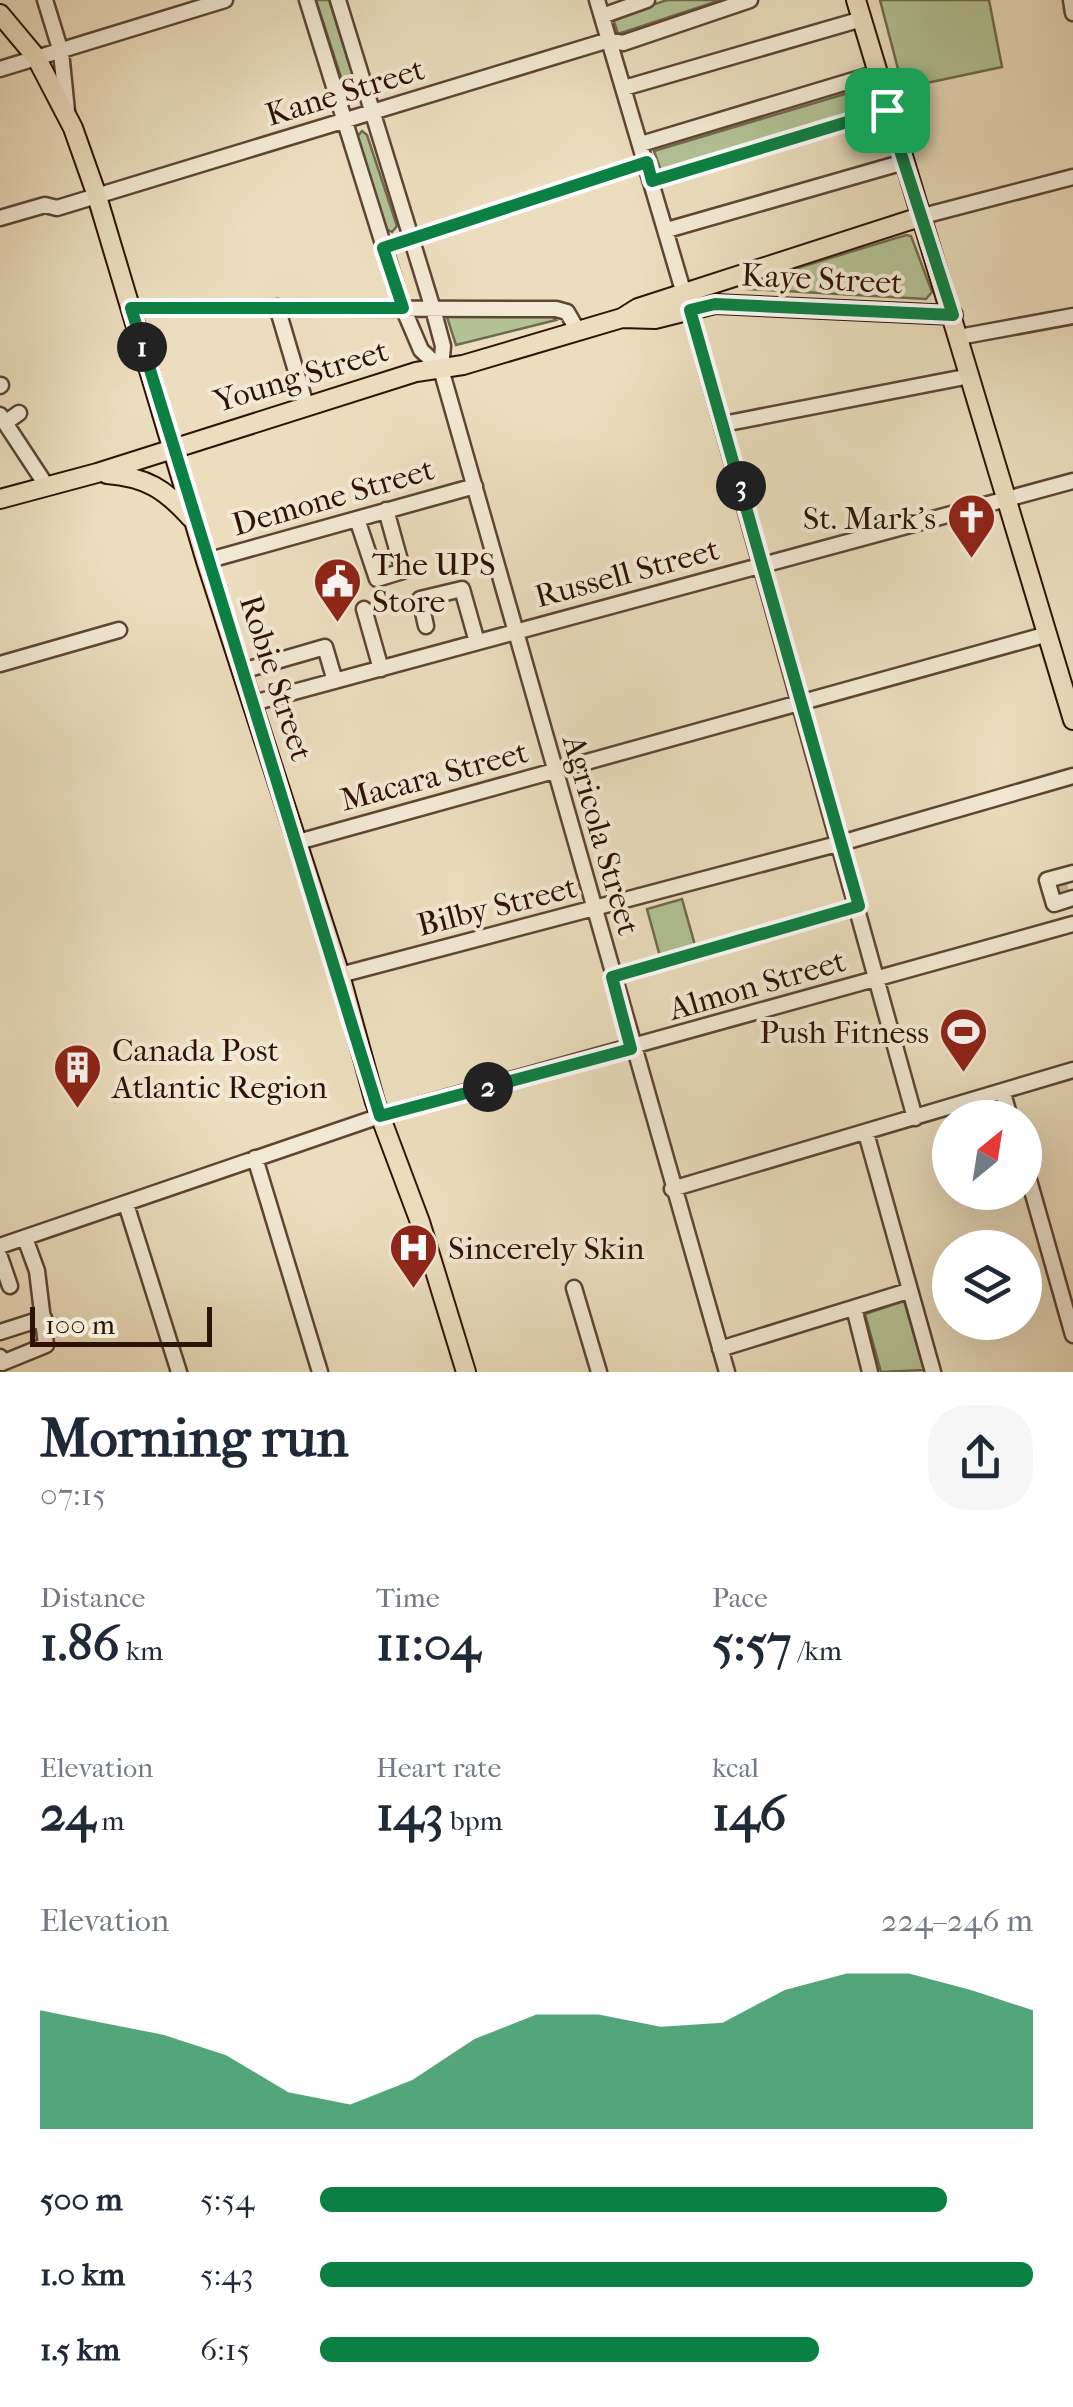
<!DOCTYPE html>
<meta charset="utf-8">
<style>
body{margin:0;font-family:"IM FELL French Canon",serif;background:#f6f6f7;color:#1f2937;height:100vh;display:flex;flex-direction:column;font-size:38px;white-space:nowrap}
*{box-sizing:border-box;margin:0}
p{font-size:32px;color:#747a83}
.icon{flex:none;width:55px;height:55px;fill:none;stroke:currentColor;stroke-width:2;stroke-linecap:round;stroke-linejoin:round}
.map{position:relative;height:1372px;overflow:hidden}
.details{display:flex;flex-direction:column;background:#fff;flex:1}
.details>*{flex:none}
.needle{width:65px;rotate:30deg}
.tools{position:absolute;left:932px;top:1100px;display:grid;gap:20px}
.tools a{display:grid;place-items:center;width:110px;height:110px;border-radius:50%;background:#fff;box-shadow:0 10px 40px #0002;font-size:50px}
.scale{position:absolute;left:30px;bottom:25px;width:182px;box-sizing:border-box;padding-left:10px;border:5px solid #2f1206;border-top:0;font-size:28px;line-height:35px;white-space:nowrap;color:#2f1206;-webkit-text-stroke:8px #f2e9d4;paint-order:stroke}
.pin{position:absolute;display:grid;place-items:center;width:85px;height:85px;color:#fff;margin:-42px;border-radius:20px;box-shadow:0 5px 15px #0006}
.km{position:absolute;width:50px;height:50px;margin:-25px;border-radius:50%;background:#222;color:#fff;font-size:28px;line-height:50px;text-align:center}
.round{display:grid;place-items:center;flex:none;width:105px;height:105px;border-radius:40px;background:#f6f6f7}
.head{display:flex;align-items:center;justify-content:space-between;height:170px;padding:0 40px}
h1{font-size:55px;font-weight:700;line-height:75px}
.metrics{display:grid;grid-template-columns:repeat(3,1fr);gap:15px;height:170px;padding:10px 40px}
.metrics div{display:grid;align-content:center}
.metrics b{font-size:50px;font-weight:700}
.metrics small{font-size:28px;font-weight:400}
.metrics p{font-size:28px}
.chart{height:280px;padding:20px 40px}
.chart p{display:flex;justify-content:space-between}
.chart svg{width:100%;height:180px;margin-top:10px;fill:#0b8043;opacity:.7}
ul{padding:0 40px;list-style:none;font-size:32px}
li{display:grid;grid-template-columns:160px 120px 1fr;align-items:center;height:75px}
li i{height:25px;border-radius:12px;background:#0b8043}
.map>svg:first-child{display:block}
.green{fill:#b2c295;stroke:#706a4e;stroke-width:2.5}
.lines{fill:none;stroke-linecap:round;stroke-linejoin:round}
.minor-tunnel{stroke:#c5b498;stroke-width:14;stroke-dasharray:14 7;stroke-linecap:butt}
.minor-casing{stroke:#5e4534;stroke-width:19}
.major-casing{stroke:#2f1206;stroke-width:22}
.minor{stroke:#f2e9d4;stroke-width:14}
.major{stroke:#ebddbd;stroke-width:18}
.route-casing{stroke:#fff;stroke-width:20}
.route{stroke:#0b8043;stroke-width:12}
.labels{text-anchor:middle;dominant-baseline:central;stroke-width:8;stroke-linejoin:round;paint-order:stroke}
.street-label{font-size:32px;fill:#2f1206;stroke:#f2e9d4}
.poi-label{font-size:32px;fill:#2f1206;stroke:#f2e9d4;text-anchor:start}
</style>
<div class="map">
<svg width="1073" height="1372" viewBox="0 0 1073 1372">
<rect width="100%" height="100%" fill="#ebddbd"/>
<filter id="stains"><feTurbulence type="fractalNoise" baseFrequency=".002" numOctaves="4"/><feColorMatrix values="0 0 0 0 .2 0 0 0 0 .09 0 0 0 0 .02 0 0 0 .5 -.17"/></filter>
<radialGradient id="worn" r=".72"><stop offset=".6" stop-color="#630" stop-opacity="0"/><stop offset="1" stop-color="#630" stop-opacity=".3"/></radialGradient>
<path class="green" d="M316,0H329L360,98L349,102Z
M667,0H721L618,34L613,18Z
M880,0H989L1002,67L903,88Z
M865,88L874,99L870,106L661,171L654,151Z
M362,131L367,135L397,226L392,232L386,229L356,138Z
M906,235L911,236L932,292L926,299L748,289L745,284Z
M446,314L551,315L556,320L456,345Z
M682,899L696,949L661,960L647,909Z
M904,1301L924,1370L881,1372L865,1314Z"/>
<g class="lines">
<path class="minor-tunnel" d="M1060,883L1062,894"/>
<defs>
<path id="minor" d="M45,0L61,52L67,111
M307,0L403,308L421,350L441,369
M338,0L433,309L443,346L441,369L727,1372
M597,0L684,294
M1071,0L1073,13
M602,16L647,0
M0,69L225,0
M624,88L862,19
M641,144L877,73
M652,181L887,110
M923,216L1073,177
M0,218L45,205L57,208L609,40L623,43L750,0
M667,230L904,162
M383,248L647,162
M277,307L306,405
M131,308L556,309L567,312L578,331
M690,310L915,1118
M959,337L1073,316
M0,386L1,385
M0,415L46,485
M5,423L19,413
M723,424L970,376
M357,519L377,579L403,571L386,510
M206,561L475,486
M364,609L381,669
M426,626L420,599L462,589L477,642
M0,664L119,630
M242,671L325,647L335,681
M253,703L1073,481
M298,842L1048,634
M1073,873L1047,880L1054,904L1073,898
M340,975L841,843L1073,776
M612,977L859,906
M1003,1093L1010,1118
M866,1133L933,1372
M255,1158L320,1372
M1025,1166L1073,1335
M672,1189L1073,1070
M126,1204L179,1372
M0,1246L380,1116L1073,924
M0,1257L10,1286
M574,1288L599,1372
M854,1308L870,1372
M0,1332L44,1318
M720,1349L908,1291
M0,1357L2,1363L46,1345L37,1271L25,1238"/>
<path id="major" d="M856,0L1073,720
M0,14L36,57L73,128L96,193L206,561L340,975L375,1102L420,1222L466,1372
M622,318L655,319L715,304L953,315
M107,474C146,477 165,489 191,518
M0,499L97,473L416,372L463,365L622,318L638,308L923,216"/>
</defs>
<use href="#minor" class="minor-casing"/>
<use href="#major" class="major-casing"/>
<use href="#minor" class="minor"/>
<use href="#major" class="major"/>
</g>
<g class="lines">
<defs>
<path id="route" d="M887,110L953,315L715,304L690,310L859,906L612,977L631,1049L380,1116L131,308H403L383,248L647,162L652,181Z"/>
</defs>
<use href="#route" class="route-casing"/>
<use href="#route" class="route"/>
</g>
<defs>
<symbol id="church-pin" viewBox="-11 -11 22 30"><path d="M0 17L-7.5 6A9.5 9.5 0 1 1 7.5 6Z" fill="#8f2418" stroke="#f2e9d4"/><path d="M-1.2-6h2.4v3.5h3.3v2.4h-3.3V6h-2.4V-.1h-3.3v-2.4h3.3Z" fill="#fff"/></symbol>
<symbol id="civic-pin" viewBox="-11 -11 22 30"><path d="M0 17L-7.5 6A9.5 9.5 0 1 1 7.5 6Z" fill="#8f2418" stroke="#f2e9d4"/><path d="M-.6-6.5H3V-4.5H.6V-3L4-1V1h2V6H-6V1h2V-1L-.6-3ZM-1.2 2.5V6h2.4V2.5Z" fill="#fff"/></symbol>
<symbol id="stadium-pin" viewBox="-11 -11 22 30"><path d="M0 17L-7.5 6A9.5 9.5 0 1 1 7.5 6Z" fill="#8f2418" stroke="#f2e9d4"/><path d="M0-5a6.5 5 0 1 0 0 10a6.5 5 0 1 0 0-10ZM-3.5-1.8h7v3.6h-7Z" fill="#fff"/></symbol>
<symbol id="building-pin" viewBox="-11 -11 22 30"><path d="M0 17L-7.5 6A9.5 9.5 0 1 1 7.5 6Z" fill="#8f2418" stroke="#f2e9d4"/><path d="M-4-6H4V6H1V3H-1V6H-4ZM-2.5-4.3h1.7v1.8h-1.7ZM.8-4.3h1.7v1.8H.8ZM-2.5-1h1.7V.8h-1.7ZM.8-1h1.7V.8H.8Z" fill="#fff"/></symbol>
<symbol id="hospital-pin" viewBox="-11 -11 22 30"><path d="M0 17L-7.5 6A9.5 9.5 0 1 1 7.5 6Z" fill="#8f2418" stroke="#f2e9d4"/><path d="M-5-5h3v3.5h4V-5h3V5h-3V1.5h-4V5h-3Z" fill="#fff"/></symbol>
</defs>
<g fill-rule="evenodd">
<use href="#church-pin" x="944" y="490" width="55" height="75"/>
<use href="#civic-pin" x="310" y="554" width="55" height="75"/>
<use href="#stadium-pin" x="936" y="1004" width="55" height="75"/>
<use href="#building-pin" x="50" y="1040" width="55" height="75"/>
<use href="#hospital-pin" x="386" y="1220" width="55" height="75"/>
</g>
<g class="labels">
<g class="street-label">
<text transform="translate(345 92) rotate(-17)">Kane Street</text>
<text transform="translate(822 279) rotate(3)">Kaye Street</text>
<text transform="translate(301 376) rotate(-17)">Young Street</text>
<text transform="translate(333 497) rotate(-16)">Demone Street</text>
<text transform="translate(627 573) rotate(-15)">Russell Street</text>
<text transform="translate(276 678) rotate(72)">Robie Street</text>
<text transform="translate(434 776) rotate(-15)">Macara Street</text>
<text transform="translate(601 835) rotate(74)">Agricola Street</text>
<text transform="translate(497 906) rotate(-14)">Bilby Street</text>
<text transform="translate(757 985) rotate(-16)">Almon Street</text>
</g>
<g class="poi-label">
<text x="936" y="518" text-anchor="end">St. Mark's</text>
<text x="372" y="564">The UPS<tspan x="372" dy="37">Store</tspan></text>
<text x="929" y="1032" text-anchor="end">Push Fitness</text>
<text x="112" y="1050">Canada Post<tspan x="112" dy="37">Atlantic Region</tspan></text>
<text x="448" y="1248">Sincerely Skin</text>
</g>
</g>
<rect width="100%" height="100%" filter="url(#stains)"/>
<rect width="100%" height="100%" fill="url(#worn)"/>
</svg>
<div class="tools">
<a><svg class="needle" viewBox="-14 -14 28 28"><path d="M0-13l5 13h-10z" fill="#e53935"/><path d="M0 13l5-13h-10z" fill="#747a83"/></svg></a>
<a><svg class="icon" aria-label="layers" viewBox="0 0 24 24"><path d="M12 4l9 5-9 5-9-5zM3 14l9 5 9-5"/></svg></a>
</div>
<div class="scale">100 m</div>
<div class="pin" style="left:887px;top:110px;background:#1e9e55"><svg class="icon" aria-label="arrive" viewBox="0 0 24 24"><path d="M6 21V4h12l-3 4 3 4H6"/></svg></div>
<b class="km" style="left:142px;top:347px">1</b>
<b class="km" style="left:488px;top:1087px">2</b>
<b class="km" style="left:741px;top:486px">3</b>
</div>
<section class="details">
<div class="head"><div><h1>Morning run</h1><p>07:15</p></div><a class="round"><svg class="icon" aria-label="share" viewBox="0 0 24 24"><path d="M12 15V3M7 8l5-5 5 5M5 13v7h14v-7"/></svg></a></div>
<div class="metrics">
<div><p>Distance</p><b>1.86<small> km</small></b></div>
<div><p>Time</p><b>11:04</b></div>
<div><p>Pace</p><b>5:57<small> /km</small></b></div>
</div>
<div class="metrics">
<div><p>Elevation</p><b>24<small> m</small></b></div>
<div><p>Heart rate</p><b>143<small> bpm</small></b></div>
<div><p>kcal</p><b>146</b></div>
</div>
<div class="chart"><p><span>Elevation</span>224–246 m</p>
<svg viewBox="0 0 160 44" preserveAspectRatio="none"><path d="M0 44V15L10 18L20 21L30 26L40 35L50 38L60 32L70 22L80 16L90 16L100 19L110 18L120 10L130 6L140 6L150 10L160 15V44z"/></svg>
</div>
<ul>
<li><b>500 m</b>5:54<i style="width:88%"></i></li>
<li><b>1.0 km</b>5:43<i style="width:100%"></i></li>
<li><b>1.5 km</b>6:15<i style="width:70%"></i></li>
</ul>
</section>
